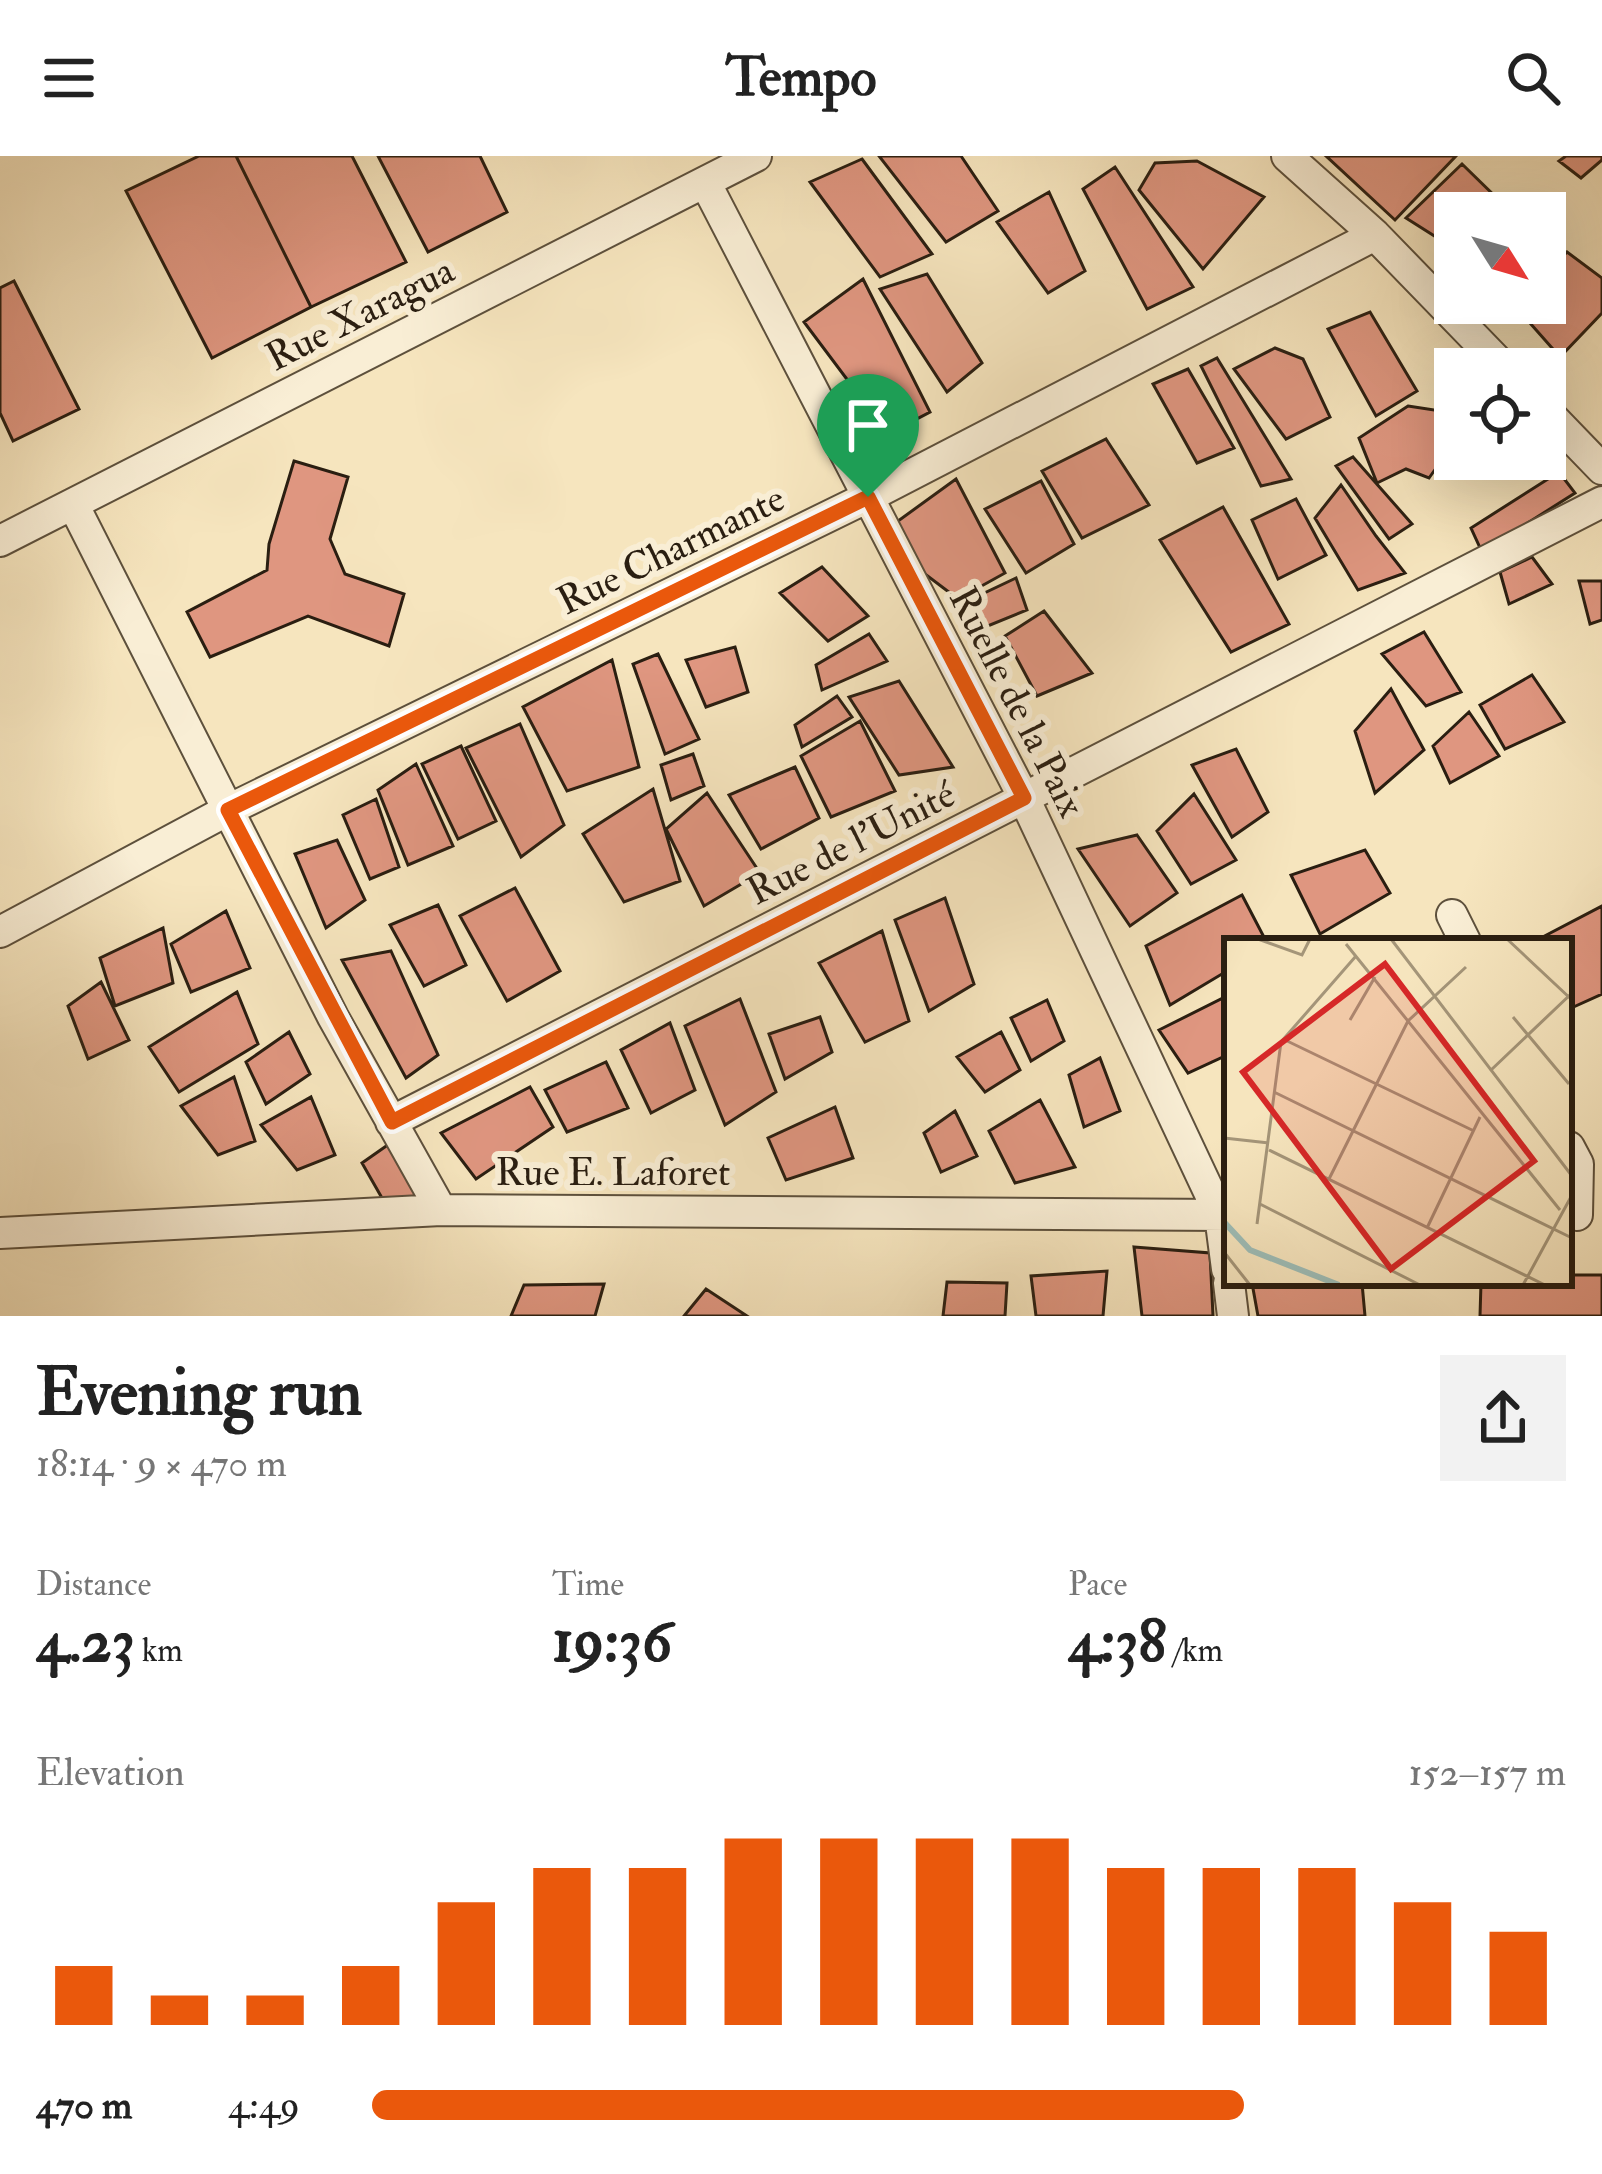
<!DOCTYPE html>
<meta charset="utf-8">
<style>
body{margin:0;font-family:"IM FELL Double Pica",serif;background:#f2f2f2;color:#222;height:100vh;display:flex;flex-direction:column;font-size:45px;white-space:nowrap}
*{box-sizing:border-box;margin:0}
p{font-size:39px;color:#767676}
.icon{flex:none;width:66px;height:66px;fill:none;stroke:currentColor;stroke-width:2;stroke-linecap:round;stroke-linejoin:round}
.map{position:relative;height:1160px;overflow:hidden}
.panel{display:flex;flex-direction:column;background:#fff;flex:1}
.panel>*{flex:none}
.needle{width:78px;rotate:127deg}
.tools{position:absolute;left:1434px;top:36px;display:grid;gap:24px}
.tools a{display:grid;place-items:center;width:132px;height:132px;border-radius:0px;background:#fff;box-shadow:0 12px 48px #0002;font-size:60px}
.pin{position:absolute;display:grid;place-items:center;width:102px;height:102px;color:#fff;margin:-123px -51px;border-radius:50% 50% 50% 0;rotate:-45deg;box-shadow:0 0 12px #0007}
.pin .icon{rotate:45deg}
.round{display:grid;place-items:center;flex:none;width:126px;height:126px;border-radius:0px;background:#f2f2f2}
.headline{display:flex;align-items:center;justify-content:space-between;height:204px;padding:0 36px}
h1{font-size:66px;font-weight:700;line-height:90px}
.figures{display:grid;grid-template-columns:repeat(3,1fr);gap:18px;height:204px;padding:12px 36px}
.figures div{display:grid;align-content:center}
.figures b{font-size:60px;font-weight:700}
.figures small{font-size:33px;font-weight:400}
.figures p{font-size:33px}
.chart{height:336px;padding:24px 36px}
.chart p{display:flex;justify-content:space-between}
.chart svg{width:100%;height:216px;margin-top:12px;stroke:#ea580c;stroke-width:6}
ul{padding:0 36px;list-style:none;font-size:39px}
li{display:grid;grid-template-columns:192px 144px 1fr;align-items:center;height:90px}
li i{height:30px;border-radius:15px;background:#ea580c}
header{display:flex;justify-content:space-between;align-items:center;height:156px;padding:0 36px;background:#fff;font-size:54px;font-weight:700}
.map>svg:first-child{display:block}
.building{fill:#df9680;stroke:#2a1e11;stroke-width:3}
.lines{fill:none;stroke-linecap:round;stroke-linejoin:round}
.minor-casing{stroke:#5d503c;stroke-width:34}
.minor{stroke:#f9eed5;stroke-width:30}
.route-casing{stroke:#fff;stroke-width:24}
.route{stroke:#ea580c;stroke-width:15}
.labels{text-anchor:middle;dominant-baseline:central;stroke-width:12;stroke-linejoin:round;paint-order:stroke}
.street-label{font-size:39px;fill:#2a1e11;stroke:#f9eed5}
.inset-river{fill:none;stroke:#9ebeb8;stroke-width:6}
.inset-road{fill:none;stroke:#a49579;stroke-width:3}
.view{fill:#d62828;fill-opacity:0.15;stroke:#d62828;stroke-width:6}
.inset-edge{fill:none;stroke:#2a1e11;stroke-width:6}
</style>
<header><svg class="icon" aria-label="menu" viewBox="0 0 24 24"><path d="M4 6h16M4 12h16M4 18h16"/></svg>Tempo<svg class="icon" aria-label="search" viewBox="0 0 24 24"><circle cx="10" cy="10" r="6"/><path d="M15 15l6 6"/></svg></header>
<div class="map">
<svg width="1602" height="1160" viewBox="0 0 1602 1160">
<rect width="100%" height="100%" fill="#f6e5be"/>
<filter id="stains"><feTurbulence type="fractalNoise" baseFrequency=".00167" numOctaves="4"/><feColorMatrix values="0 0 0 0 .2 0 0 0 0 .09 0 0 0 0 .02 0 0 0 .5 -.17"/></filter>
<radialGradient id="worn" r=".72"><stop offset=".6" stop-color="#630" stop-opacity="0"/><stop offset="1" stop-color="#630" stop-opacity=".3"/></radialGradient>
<path class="building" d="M199,0H236L311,151L212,202L126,35Z
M236,0H352L406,106L311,151Z
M378,0H480L507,56L428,96Z
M879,0H961L998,55L946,86Z
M1326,0H1456L1395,64Z
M1566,0H1602V4L1581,22L1559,5Z
M862,3L932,98L880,121L810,26Z
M1197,5L1264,41L1203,113L1139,34L1155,7Z
M1462,8L1507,52L1501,57H1455V93L1406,62Z
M1115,11L1193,131L1147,153L1083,33Z
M1049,36L1085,115L1048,137L997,66Z
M1567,96L1602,122V157L1560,201L1514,149L1545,147V118Z
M927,118L982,207L947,236L880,133Z
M863,123L930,256L888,278L804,166Z
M14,125L79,253L13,285L0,257V132Z
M1370,156L1417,235L1376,260L1328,173Z
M1275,192L1303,203L1330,261L1286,283L1234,213Z
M1217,202L1291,323L1261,330L1201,210Z
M1188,213L1234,292L1197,307L1153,228Z
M1408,250L1441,255L1449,294L1429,322L1406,313L1377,327L1359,282Z
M1106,283L1149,349L1082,382L1042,315Z
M1353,301L1412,368L1389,383L1336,310Z
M294,305L348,321L330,383L345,418L404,438L389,490L308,460L210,501L187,456L267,414L269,388Z
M1559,316L1575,337L1482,396L1471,372Z
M956,323L1005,417L958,443L876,381Z
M1041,325L1074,388L1026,417L985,353Z
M1341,329L1376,380L1405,417L1358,434L1315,362Z
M1296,343L1326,399L1278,423L1252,364Z
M1223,351L1289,468L1231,496L1160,384Z
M1532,401L1552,428L1509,448L1500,416Z
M822,411L868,460L828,485L780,437Z
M1016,422L1027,454L968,478L955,451Z
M1579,425H1602V464L1590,468Z
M1044,455L1092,517L1037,540L1005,480Z
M1424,476L1461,536L1426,550L1382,498Z
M869,478L887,505L822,534L816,509Z
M735,491L748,536L706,551L686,504Z
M658,498L699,583L665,598L633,508Z
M612,504L639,611L567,635L523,551Z
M1532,519L1564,566L1505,593L1480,549Z
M899,525L953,611L899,619L849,541Z
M1391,533L1424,594L1375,637L1355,575Z
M837,540L852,561L802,591L795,569Z
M1469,556L1499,600L1450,627L1433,590Z
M860,565L895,635L831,661L801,600Z
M520,568L564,669L521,701L466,592Z
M461,590L496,665L458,683L422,608Z
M1236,593L1268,656L1232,681L1192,609Z
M693,598L704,630L671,644L661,609Z
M416,608L453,690L408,709L378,634Z
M795,611L819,662L761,693L729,639Z
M653,633L680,725L624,746L583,678Z
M707,637L760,717L704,750L666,673Z
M1194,638L1236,704L1191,728L1157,675Z
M376,643L399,711L370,723L343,659Z
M1137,679L1177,737L1130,770L1078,693Z
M337,684L365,744L326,772L295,698Z
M1365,694L1390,737L1320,778L1291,719Z
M515,732L560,815L507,845L460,760Z
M1242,739L1266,785H1227V815L1170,849L1146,790Z
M945,742L974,828L929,855L895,764Z
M438,749L466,809L424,830L390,769Z
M1602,750V838L1569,853V785H1535Z
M226,755L250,812L191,836L171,788Z
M163,772L173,827L115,850L100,802Z
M882,775L909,865L865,886L819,807Z
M391,795L438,899L406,922L342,804Z
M101,826L129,884L88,903L68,850Z
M237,836L258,888L179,936L149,891Z
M1227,840V899L1188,917L1159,874Z
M740,843L776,936L725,969L685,870Z
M1047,844L1064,885L1031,905L1011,862Z
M820,861L832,896L785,923L769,878Z
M670,867L695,934L651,957L621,894Z
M289,876L310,918L266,948L246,906Z
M1001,876L1020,914L985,936L957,901Z
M1100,902L1120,955L1084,971L1069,919Z
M606,906L628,952L567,976L545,934Z
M234,921L255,985L218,999L181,950Z
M530,931L553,971L476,1023L441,977Z
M311,941L335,999L297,1014L261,969Z
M1040,944L1075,1011L1015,1027L989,975Z
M835,951L853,1002L786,1024L768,982Z
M955,955L977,1000L941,1016L924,977Z
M392,986L421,1041L386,1049L362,1007Z
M1134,1091L1210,1097L1213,1160H1142Z
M1107,1115L1103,1160H1036L1031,1120Z
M1569,1119H1602V1160H1480L1481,1127H1569Z
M947,1126L1007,1127L1005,1160H943Z
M1252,1127H1362L1365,1160H1258Z
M604,1128L595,1160H511L524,1129Z
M706,1133L747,1160H684Z"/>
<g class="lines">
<defs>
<path id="minor" d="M1287,0L1375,79L1505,213
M705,26L1024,642L1220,1059L1227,1113
M1545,254L1602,313
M73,348L333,861L441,1054
M0,385L756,0
M1452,759L1465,785
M0,776L228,654L868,341L1375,79
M391,966L1602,346
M1569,991L1578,1008L1577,1059
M0,1077L441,1054L1227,1059
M1229,1127L1233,1160"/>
</defs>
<use href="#minor" class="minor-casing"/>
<use href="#minor" class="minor"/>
</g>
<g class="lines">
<defs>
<path id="route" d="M868,341L1024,642L392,966L228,654Z"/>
</defs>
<use href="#route" class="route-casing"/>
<use href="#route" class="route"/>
</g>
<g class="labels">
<g class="street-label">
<text transform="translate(360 158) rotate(-27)">Rue Xaragua</text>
<text transform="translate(671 394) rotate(-26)">Rue Charmante</text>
<text transform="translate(1017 546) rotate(63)">Ruelle de la Paix</text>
<text transform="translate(851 687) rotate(-27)">Rue de l'Unité</text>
<text x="613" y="1016">Rue E. Laforet</text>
</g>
</g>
<g transform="translate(1224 782)">
<rect width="348" height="348" fill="#f6e5be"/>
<path class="inset-river" d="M0,284L26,312L115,347"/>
<path class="inset-road" d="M34,1L78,17L86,1M167,1L348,238M283,1L347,61M122,6L336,272M289,79L345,146M126,82L151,39M59,101L250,193M266,133L348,55M50,154L348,300M0,200L45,205M45,212L321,347M105,241L184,83L242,29M36,266L196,347M33,286L57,104L132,18M203,290L256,179M0,314L26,347M299,347L348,257"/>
<path class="view" d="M161,26L310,223L167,331L19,134Z"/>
<rect width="348" height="348" class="inset-edge"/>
</g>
<rect width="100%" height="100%" filter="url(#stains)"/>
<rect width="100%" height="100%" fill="url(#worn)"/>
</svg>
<div class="tools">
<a><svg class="needle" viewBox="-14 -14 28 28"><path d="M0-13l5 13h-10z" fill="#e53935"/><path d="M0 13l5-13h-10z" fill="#767676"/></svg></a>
<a><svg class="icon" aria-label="locate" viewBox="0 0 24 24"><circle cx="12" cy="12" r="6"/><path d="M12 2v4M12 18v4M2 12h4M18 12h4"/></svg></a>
</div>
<div class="pin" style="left:868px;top:341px;background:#1e9e55"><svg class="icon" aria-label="arrive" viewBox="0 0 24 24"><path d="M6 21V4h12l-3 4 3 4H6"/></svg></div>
</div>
<section class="panel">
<div class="headline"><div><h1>Evening run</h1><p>18:14 · 9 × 470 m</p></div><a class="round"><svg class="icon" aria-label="share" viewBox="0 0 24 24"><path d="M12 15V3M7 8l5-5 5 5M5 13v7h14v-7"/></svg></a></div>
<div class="figures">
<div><p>Distance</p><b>4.23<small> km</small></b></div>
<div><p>Time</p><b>19:36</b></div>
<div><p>Pace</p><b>4:38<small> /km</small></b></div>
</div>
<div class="chart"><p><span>Elevation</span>152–157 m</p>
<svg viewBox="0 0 160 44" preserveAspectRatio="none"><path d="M5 44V32M15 44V38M25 44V38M35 44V32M45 44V19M55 44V12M65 44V12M75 44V6M85 44V6M95 44V6M105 44V6M115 44V12M125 44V12M135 44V12M145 44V19M155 44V25"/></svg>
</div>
<ul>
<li><b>470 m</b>4:49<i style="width:73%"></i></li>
</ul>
</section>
